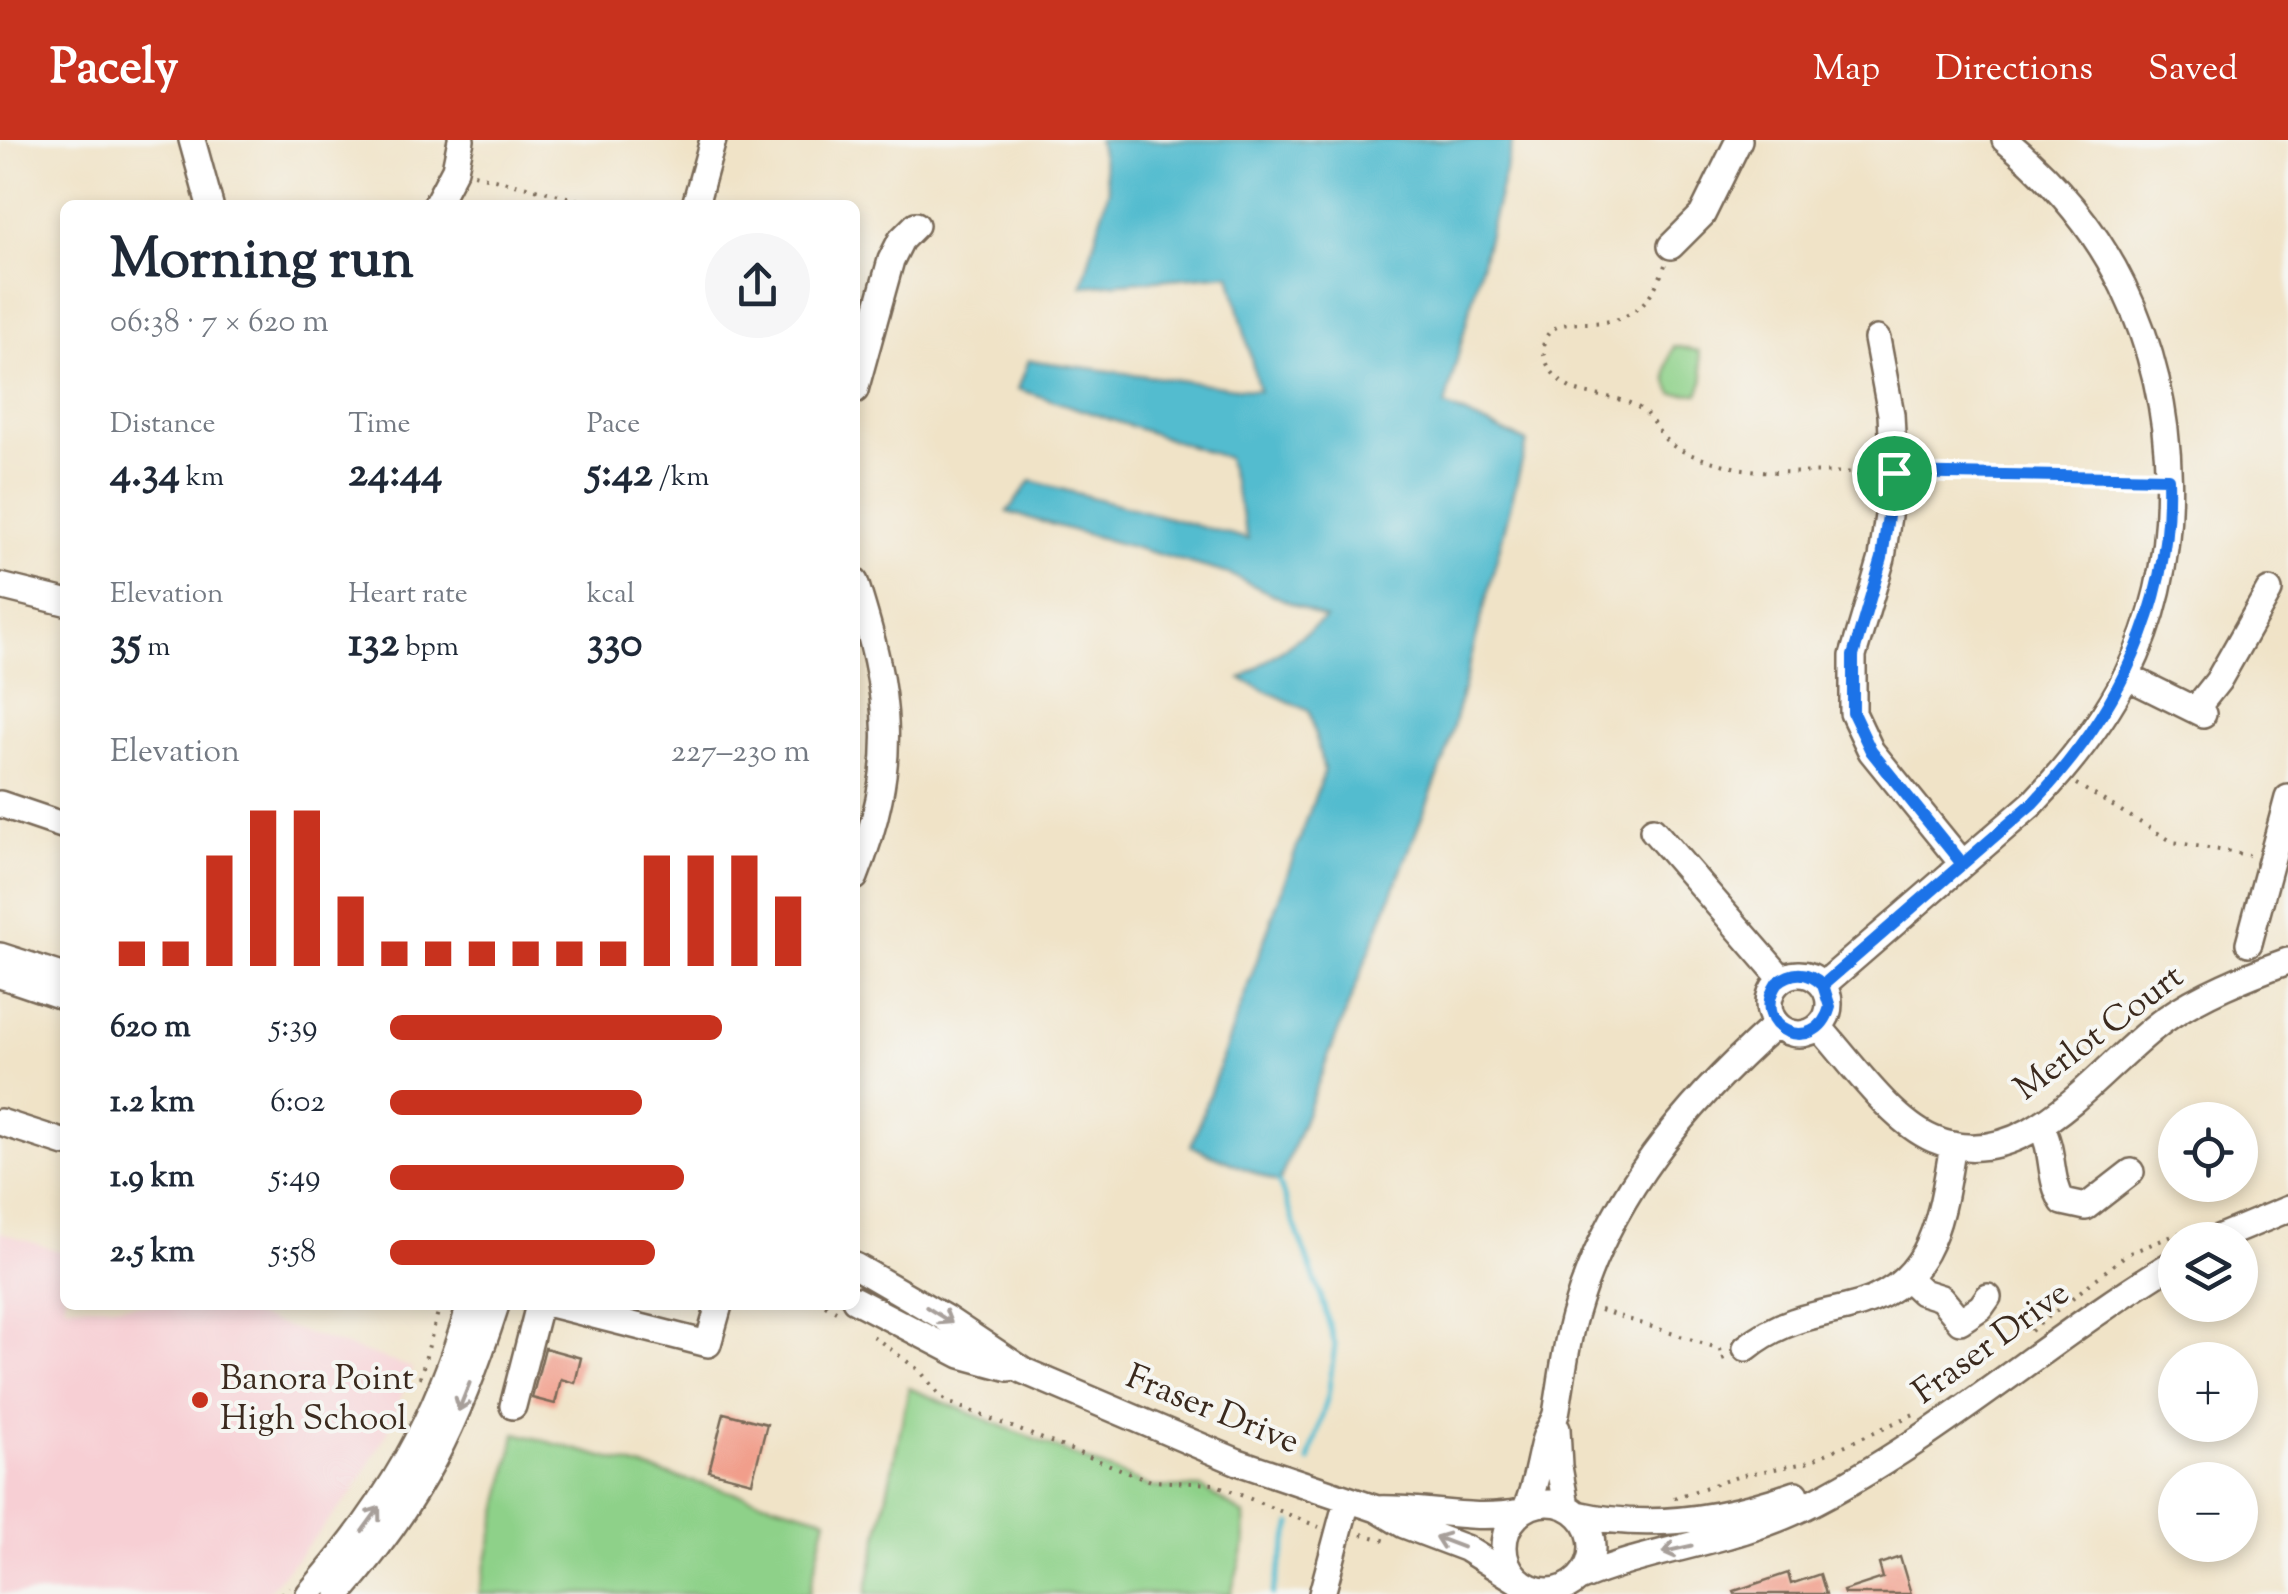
<!DOCTYPE html>
<meta charset="utf-8">
<style>
body{margin:0;font-family:"Sorts Mill Goudy",serif;background:#f6f6f7;color:#1f2937;height:100vh;display:flex;flex-direction:column;font-size:38px;white-space:nowrap}
*{box-sizing:border-box;margin:0}
p{font-size:32px;color:#747a83}
.icon{flex:none;width:55px;height:55px;fill:none;stroke:currentColor;stroke-width:2;stroke-linecap:round;stroke-linejoin:round}
.map{position:relative;flex:1;overflow:hidden}
.details{position:absolute;left:60px;top:60px;width:800px;height:1110px;display:flex;flex-direction:column;background:#fff;border-radius:15px;box-shadow:0 5px 15px #0003}
.details>*{flex:none}
.controls{position:absolute;left:2158px;top:962px;display:grid;gap:20px}
.controls a{display:grid;place-items:center;width:100px;height:100px;border-radius:50%;background:#fff;box-shadow:0 5px 15px #0003;font-size:50px}
.pin{position:absolute;display:grid;place-items:center;width:85px;height:85px;color:#fff;margin:-42px;border:5px solid #fff;border-radius:50%;box-shadow:0 2px 10px #0007}
.round{display:grid;place-items:center;flex:none;width:105px;height:105px;border-radius:52px;background:#f6f6f7}
.overview{display:flex;align-items:center;justify-content:space-between;height:170px;padding:0 50px}
h1{font-size:55px;font-weight:700;line-height:75px}
.metrics{display:grid;grid-template-columns:repeat(3,1fr);gap:15px;height:170px;padding:10px 50px}
.metrics div{display:grid;align-content:center}
.metrics b{font-size:42px;font-weight:700}
.metrics small{font-size:28px;font-weight:400}
.metrics p{font-size:28px}
.chart{height:280px;padding:20px 50px}
.chart p{display:flex;justify-content:space-between}
.chart svg{width:100%;height:180px;margin-top:10px;stroke:#c8321e;stroke-width:6}
ul{padding:0 50px;list-style:none;font-size:32px}
li{display:grid;grid-template-columns:160px 120px 1fr;align-items:center;height:75px}
li i{height:25px;border-radius:12px;background:#c8321e}
header{display:flex;align-items:center;gap:60px;box-sizing:border-box;height:140px;padding:0 50px;background:#c8321e;color:#fff}
header strong{font-size:48px}
nav{display:flex;gap:55px;margin-inline-start:auto;font-size:35px}
.map>svg:first-child{display:block}
.built{fill:#f7cfd4}
.green{fill:#8ed189;stroke:#647e54;stroke-width:2.5}
.water{fill:#52bccf;stroke:#467376;stroke-width:2.5}
.lines{fill:none;stroke-linecap:round;stroke-linejoin:round}
.stream{stroke:#52bccf;stroke-width:5}
.building{fill:#f19e8b}
.minor-casing{stroke:#7a6b59;stroke-width:30}
.path{stroke:#7a6b59;stroke-width:4;stroke-dasharray:2.5 8;stroke-linecap:butt}
.minor{stroke:#fff;stroke-width:25}
.oneway{stroke:#a79f9a}
.route-casing{stroke:#fff;stroke-width:20}
.route{stroke:#1a73e8;stroke-width:12}
.poi-dot{fill:#c8321e;stroke:#f6f6f2;stroke-width:4}
.labels{text-anchor:middle;dominant-baseline:central;stroke-width:8;stroke-linejoin:round;paint-order:stroke}
.street-label{font-size:35px;fill:#3b2a1e;stroke:#f6f6f2}
.poi-label{font-size:35px;fill:#3b2a1e;stroke:#f6f6f2;text-anchor:start}
</style>
<header>
<strong>Pacely</strong>
<nav><a>Map</a><a>Directions</a><a>Saved</a></nav>
</header>
<div class="map">
<svg width="2288" height="1454" viewBox="0 0 2288 1454">
<rect width="100%" height="100%" fill="#f6f6f2"/>
<filter id="ink" filterUnits="userSpaceOnUse"><feTurbulence type="fractalNoise" baseFrequency=".01" numOctaves="2"/><feDisplacementMap in="SourceGraphic" scale="20" xChannelSelector="R" yChannelSelector="G"/><feConvolveMatrix kernelMatrix="1 2 1 2 8 2 1 2 1" color-interpolation-filters="sRGB"/></filter>
<filter id="wash" filterUnits="userSpaceOnUse"><feTurbulence type="fractalNoise" baseFrequency=".0048" numOctaves="4" result="noise"/><feDisplacementMap in="SourceGraphic" scale="40" xChannelSelector="R" yChannelSelector="G"/><feGaussianBlur stdDeviation="2.25" result="paint"/><feColorMatrix in="noise" values="0 0 0 0 0 0 0 0 0 0 0 0 0 0 0 0 0 1.4 0 .05"/><feComposite in="paint" operator="in"/></filter>
<g filter="url(#wash)">
<rect width="100%" height="100%" fill="#f0e3c7"/>
<path class="built" d="M0,1092L65,1113V1165H221L412,1228L388,1291L354,1351L266,1454H0Z"/>
<path class="green" d="M1674,206L1699,211L1704,239L1698,254L1673,253C1663,238 1667,221 1674,206Z
M909,1248L1151,1347L1202,1348L1244,1375L1245,1403L1231,1454H866Z
M516,1293L826,1378L809,1454H479Z"/>
<path class="water" d="M1098,0H1513L1445,266L1527,302L1445,618L1279,1043L1191,1006L1324,631L1309,571L1241,539L1325,479L1229,434L1007,372L1031,341L1248,399L1227,318L1018,249L1029,220L1259,251L1230,134L1082,146L1109,49Z"/>
<g class="lines">
<path class="stream" d="M1279,1043L1321,1156L1335,1205L1328,1256L1309,1321
M1272,1454L1292,1384"/>
</g>
<g id="blocks">
<path class="building" d="M545,1208L581,1218L575,1243L561,1239L555,1264L532,1258Z
M724,1273L767,1284L752,1342L709,1331Z
M1900,1417L1911,1454H1844L1843,1451L1883,1438L1879,1424Z
M1788,1433L1791,1444L1820,1434L1826,1454H1735L1734,1451Z"/>
</g>
</g>
<g filter="url(#ink)">
<use href="#blocks" fill-opacity="0" stroke="#7a6b59" stroke-width="2.5"/>
<g class="lines">
<defs>
<path id="minor" d="M192,0L210,65
M436,65L455,29L461,0
M695,65L713,0
M1671,106L1702,75L1739,0
M1877,199L1891,274L1894,333L1882,418L1853,516V573L1871,611L1962,723
M855,250L891,120L901,100L916,85
M855,442C891,555 900,623 855,737
M0,446L65,462
M2126,536L2203,574
M2195,570L2218,541L2269,451
M0,664L65,686
M1653,690L1782,839
M2249,803L2288,658
M0,816L65,837
M1769 864a30 30 0 1 1 60 0a30 30 0 1 1-60 0Z
M0,835L65,857
M1823,845L2033,663C2069,625 2103,582 2127,535C2186,417 2180,264 2123,146C2096,90 2053,40 2005,0
M1819,887C1850,921 1891,981 1933,999C2025,1039 2099,927 2164,880C2201,854 2246,836 2288,821
M0,982L65,1003
M2041,987C2055,1011 2048,1038 2063,1062L2086,1067L2131,1032
M2213,1100L2288,1069
M855,1126L945,1178L1024,1231L1238,1322L1377,1369L1404,1385L1465,1408L1518,1441
M1907,1138L1922,1152L1941,1158L1960,1181L1981,1167L1988,1157
M855,1160L961,1215L1009,1228
M554,1165L708,1204L719,1165
M1746,1208C1777,1183 1808,1176 1846,1168C1934,1148 1940,1081 1953,1005
M513,1266L539,1165
M1557,1289L1559,1327L1566,1366
M1504 1407a44 44 0 1 1 88 0a44 44 0 1 1-88 0Z
M1526,1368C1536,1346 1538,1325 1544,1302C1546,1292 1553,1284 1556,1274C1562,1241 1565,1208 1574,1176C1608,1056 1685,965 1776,884
M1377,1369C1425,1367 1472,1382 1520,1372
M1577,1374C1650,1391 1727,1378 1796,1354
M1579,1439C1651,1408 1731,1403 1802,1368C1937,1301 2047,1199 2175,1122
M309,1454C388,1364 437,1281 470,1165
M339,1454C421,1360 458,1283 496,1165
M1322,1454L1347,1361"/>
</defs>
<use href="#minor" class="minor-casing"/>
<path class="path" d="M474,34L600,65
M1665,125C1632,217 1566,162 1546,197C1535,217 1558,245 1577,251C1599,258 1622,255 1642,270C1652,278 1657,291 1666,300C1680,314 1710,321 1729,326C1764,336 1834,331 1873,333
M1913,335L2148,337
M2076,644L2173,702L2249,715
M825,1165L836,1171
M1600,1170L1720,1209L1722,1219L1728,1217
M2031,1191L2127,1114L2195,1087
M873,1196L920,1231L942,1258L950,1263L1151,1341L1214,1344L1319,1387
M420,1238L440,1165
M1674,1358L1743,1335L1806,1323L1914,1274
M1362,1394L1387,1401
M282,1454L289,1446"/>
<use href="#minor" class="minor"/>
</g>
<defs><path id="oneway-shaft" d="M-6 0H5M1.5-3L5.5 0L1.5 3" fill="none" stroke-width="1.6" stroke-linecap="round" stroke-linejoin="round" transform="scale(2.5)"/></defs>
<g class="oneway">
<use href="#oneway-shaft" transform="translate(939 1175) rotate(32)"/>
<use href="#oneway-shaft" transform="translate(464 1257) rotate(112)"/>
<use href="#oneway-shaft" transform="translate(371 1379) rotate(-54)"/>
<use href="#oneway-shaft" transform="translate(1449 1402) rotate(-159)"/>
<use href="#oneway-shaft" transform="translate(1677 1409) rotate(167)"/>
</g>
</g>
<g class="lines" filter="url(#ink)">
<defs>
<path id="route" d="M1894,333L1882,418L1853,516V573L1871,611L1962,724L1823,845L1830,867C1816,918 1747,889 1777,843C1793,830 1808,831 1823,845L2033,663C2118,573 2172,464 2168,338L1894,333"/>
</defs>
<use href="#route" class="route-casing"/>
<use href="#route" class="route"/>
</g>
<circle class="poi-dot" cx="200" cy="1260" r="10"/>
<g class="labels">
<g class="street-label">
<text transform="translate(2100 894) rotate(-37)">Merlot Court</text>
<text transform="translate(1992 1204) rotate(-36)">Fraser Drive</text>
<text transform="translate(1212 1271) rotate(22)">Fraser Drive</text>
</g>
<g class="poi-label">
<text x="220" y="1240">Banora Point<tspan x="220" dy="40">High School</tspan></text>
</g>
</g>
</svg>
<div class="controls">
<a><svg class="icon" aria-label="locate" viewBox="0 0 24 24"><circle cx="12" cy="12" r="6"/><path d="M12 2v4M12 18v4M2 12h4M18 12h4"/></svg></a>
<a><svg class="icon" aria-label="layers" viewBox="0 0 24 24"><path d="M12 4l9 5-9 5-9-5zM3 14l9 5 9-5"/></svg></a>
<a>+</a>
<a>−</a>
</div>
<div class="pin" style="left:1894px;top:333px;background:#1e9e55"><svg class="icon" aria-label="arrive" viewBox="0 0 24 24"><path d="M6 21V4h12l-3 4 3 4H6"/></svg></div>
<section class="details">
<div class="overview"><div><h1>Morning run</h1><p>06:38 · 7 × 620 m</p></div><a class="round"><svg class="icon" aria-label="share" viewBox="0 0 24 24"><path d="M12 15V3M7 8l5-5 5 5M5 13v7h14v-7"/></svg></a></div>
<div class="metrics">
<div><p>Distance</p><b>4.34<small> km</small></b></div>
<div><p>Time</p><b>24:44</b></div>
<div><p>Pace</p><b>5:42<small> /km</small></b></div>
</div>
<div class="metrics">
<div><p>Elevation</p><b>35<small> m</small></b></div>
<div><p>Heart rate</p><b>132<small> bpm</small></b></div>
<div><p>kcal</p><b>330</b></div>
</div>
<div class="chart"><p><span>Elevation</span>227–230 m</p>
<svg viewBox="0 0 160 44" preserveAspectRatio="none"><path d="M5 44V38M15 44V38M25 44V17M35 44V6M45 44V6M55 44V27M65 44V38M75 44V38M85 44V38M95 44V38M105 44V38M115 44V38M125 44V17M135 44V17M145 44V17M155 44V27"/></svg>
</div>
<ul>
<li><b>620 m</b>5:39<i style="width:79%"></i></li>
<li><b>1.2 km</b>6:02<i style="width:60%"></i></li>
<li><b>1.9 km</b>5:49<i style="width:70%"></i></li>
<li><b>2.5 km</b>5:58<i style="width:63%"></i></li>
</ul>
</section>
</div>
